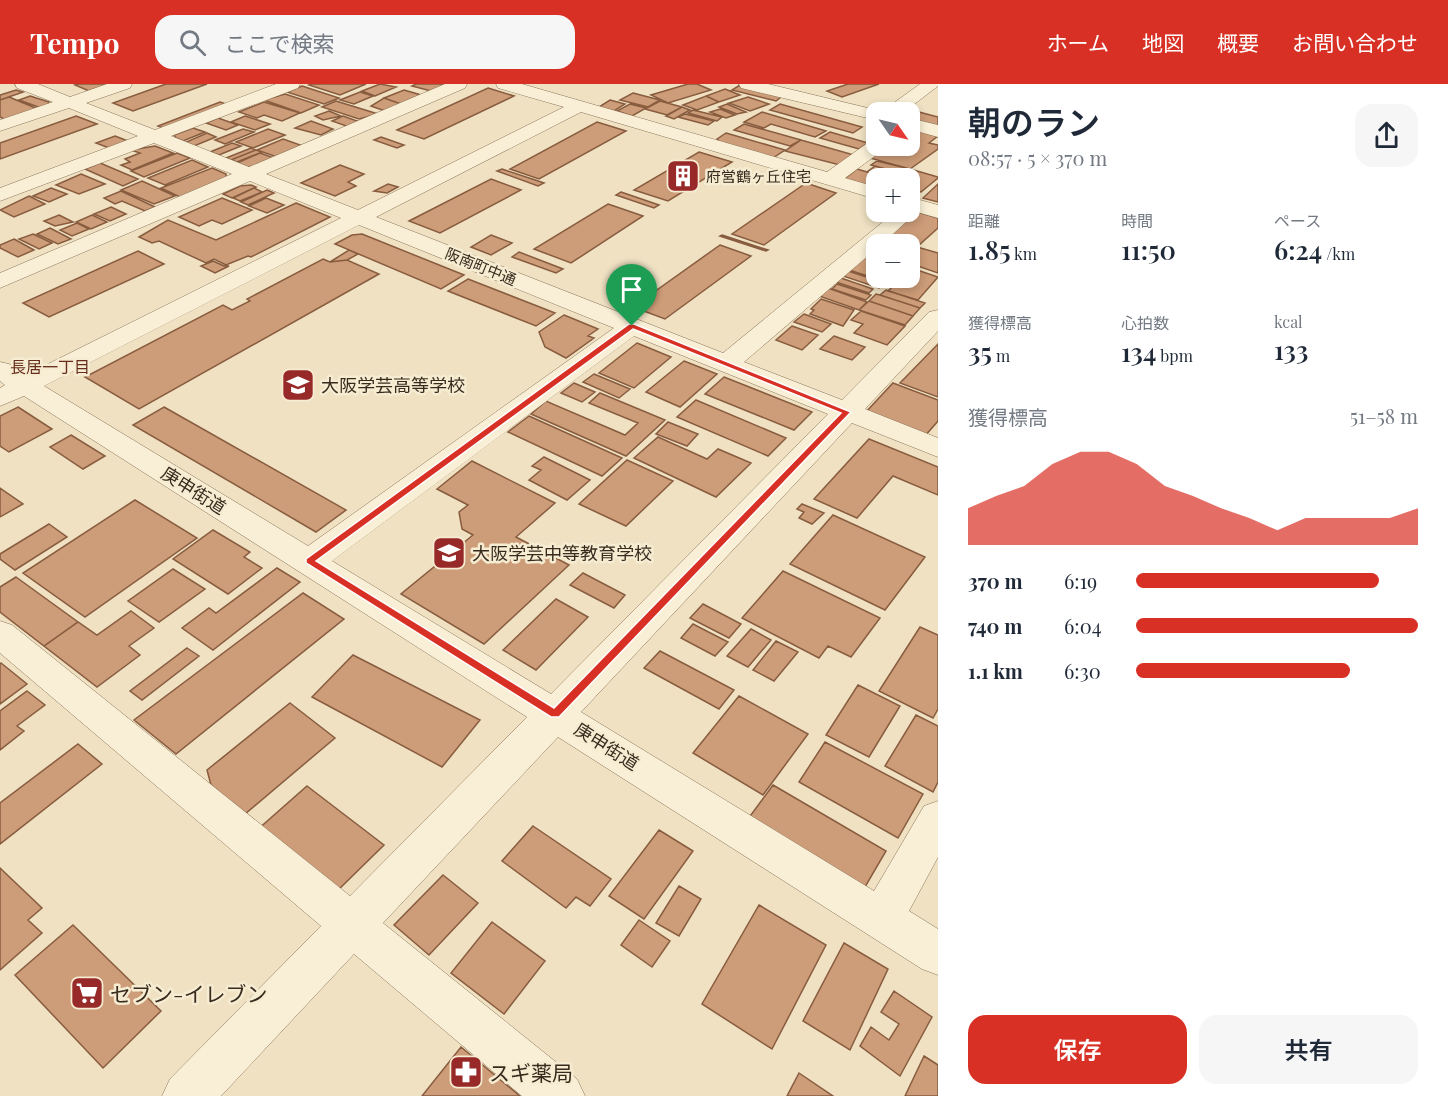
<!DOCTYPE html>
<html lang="ja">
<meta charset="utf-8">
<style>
body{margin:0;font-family:"Playfair Display","Noto Sans JP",serif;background:#f6f6f7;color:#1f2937;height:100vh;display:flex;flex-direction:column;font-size:22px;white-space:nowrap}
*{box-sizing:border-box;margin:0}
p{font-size:20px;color:#747a83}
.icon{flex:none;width:33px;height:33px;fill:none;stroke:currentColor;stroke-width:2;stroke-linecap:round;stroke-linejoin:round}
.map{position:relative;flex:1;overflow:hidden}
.drawer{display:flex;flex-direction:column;background:#fff;width:510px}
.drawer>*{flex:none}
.needle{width:39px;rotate:124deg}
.controls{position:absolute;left:866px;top:18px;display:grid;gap:12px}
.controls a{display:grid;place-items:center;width:54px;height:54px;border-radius:12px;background:#fff;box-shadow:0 3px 9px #0003;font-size:30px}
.pin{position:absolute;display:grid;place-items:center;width:51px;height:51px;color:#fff;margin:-62px -26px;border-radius:50% 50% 50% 0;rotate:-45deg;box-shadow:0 0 6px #0007}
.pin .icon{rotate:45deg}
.round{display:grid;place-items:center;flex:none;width:63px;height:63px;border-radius:18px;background:#f6f6f7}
.summary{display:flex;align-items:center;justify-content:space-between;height:102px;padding:0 30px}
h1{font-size:33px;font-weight:600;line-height:45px}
.stats{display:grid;grid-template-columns:repeat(3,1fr);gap:9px;height:102px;padding:6px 30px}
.stats div{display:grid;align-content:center}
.stats b{font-size:26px;font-weight:600}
.stats small{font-size:16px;font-weight:400}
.stats p{font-size:16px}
.chart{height:168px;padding:12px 30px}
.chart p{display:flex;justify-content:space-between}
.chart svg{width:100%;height:108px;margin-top:6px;fill:#d93025;opacity:.7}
.primary-button{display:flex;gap:12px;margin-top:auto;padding:12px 30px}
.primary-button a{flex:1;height:69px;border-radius:18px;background:#d93025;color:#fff;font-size:24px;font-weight:600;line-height:69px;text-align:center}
.primary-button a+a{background:#f6f6f7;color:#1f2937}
ul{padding:0 30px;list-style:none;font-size:20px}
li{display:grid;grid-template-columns:96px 72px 1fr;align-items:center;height:45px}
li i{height:15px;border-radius:8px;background:#d93025}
header{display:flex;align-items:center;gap:36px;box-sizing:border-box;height:84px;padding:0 30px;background:#d93025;color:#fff}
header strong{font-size:28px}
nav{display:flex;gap:33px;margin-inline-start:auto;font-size:21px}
.search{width:420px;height:54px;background:#f6f6f7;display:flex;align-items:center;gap:15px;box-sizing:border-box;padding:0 21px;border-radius:18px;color:#747a83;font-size:22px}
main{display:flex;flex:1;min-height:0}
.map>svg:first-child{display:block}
.building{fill:#cd9c78;stroke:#885c3f;stroke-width:1.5}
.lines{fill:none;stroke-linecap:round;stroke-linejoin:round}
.minor-casing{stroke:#897359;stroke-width:1}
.minor{fill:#f9efd6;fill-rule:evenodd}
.route{fill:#d93025;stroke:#fff;stroke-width:1.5;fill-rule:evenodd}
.labels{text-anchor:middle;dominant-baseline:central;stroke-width:5;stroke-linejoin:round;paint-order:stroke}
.far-poi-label{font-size:15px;fill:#382b1e;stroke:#f6ecd2;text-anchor:start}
.far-street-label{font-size:15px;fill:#382b1e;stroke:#f6ecd2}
.far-neighbourhood-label{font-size:16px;fill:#662c1c;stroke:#f6ecd2}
.poi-label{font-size:18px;fill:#382b1e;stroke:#f6ecd2;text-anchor:start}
.street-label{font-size:18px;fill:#382b1e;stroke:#f6ecd2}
.near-poi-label{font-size:21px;fill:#382b1e;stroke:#f6ecd2;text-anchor:start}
</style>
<header>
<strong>Tempo</strong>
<div class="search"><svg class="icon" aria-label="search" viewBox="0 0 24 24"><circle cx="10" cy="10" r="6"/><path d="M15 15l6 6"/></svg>ここで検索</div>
<nav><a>ホーム</a><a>地図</a><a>概要</a><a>お問い合わせ</a></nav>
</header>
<main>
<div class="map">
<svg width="938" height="1012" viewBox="0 0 938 1012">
<rect width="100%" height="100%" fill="#efe1c2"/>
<path class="building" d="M79,0H109L89,7L75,1Z
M166,0H207L133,27L113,19Z
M312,0H366L340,11L309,1Z
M380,0L396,3L375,12L362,7Z
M416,0H446L431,7L412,2Z
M688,0H697L711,6L668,19L651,11Z
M848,0H879L842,13L827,7Z
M740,1L785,10L776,17L732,6Z
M302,2L339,14L324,20L287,8Z
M488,4L514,12L424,55L397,46Z
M725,5L740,11L719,18L706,12Z
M16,6L23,8L0,16V11Z
M404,6L421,11L401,20L384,14Z
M360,8L373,12L354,20L340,16Z
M633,9L660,16L648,23L620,16Z
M285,10L319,21L301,29L264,16Z
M30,12L49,18L48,22L41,24L19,16Z
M706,12L719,18L697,26L683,21Z
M9,13L38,25L6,36L0,33V16Z
M748,13L769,20L750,27L729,19Z
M384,14L401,20L385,27L371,22Z
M610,16L625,20L614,27L599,23Z
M336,17L378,30L359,35L322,23Z
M660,17L682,23L667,31L645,25Z
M220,18L226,20L163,44L158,42Z
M264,18L300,29L282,37L264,31L257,34L239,28Z
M630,20L646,24L632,32L617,27Z
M727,20L746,28L737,30L719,23Z
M780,20L862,43L853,49L770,26Z
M682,23L690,26L674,35L666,32Z
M720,25L735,31L726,34L710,28Z
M693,26L722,33L717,37L688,29Z
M329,27L341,32L323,36L315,32Z
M762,28L826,47L815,53L771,40L764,44L744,38Z
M919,28L938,33V42L909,36Z
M685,30L714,37L708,41L678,33Z
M76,32L97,40L0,75V59Z
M245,32L270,40L255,46L231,38Z
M343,32L360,38L349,43L332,37Z
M218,34L238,41L226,46L206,39Z
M311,37L333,45L321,51L295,44Z
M597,38L626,47L539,95L510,85Z
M744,40L801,56L790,62L734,46Z
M914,42L938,48V52L929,59L938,61V65L910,85L870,74L888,62H909V46Z
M193,44L205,48L183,57L176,54L174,51Z
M243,45L254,48L225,60L215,56Z
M268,45L285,51L253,64L236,58Z
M830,48L868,59L859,65L820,54Z
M207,49L216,53L194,62L184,59Z
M726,49L785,66L773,74L721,59L717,55Z
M115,52L128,57L109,64L96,59Z
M381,53L404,61L397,64L374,56Z
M283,55L303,62L277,73L257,66Z
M801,56L854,71L840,81L785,67Z
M232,59L241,62L219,71L210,68Z
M155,62L173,69L132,86L121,81L130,78L125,75L140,69L131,66Z
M251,64L256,66L231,76L226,74Z
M256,66L262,68L237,78L231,76Z
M699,68L732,78L668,117L634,106Z
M177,69L190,74L144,93L131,87Z
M260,69L274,74L257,82L247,83L237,79Z
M192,76L208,83L165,101L148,94Z
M877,77L910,85L904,90L871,81Z
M100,79L138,95L123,102L85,85Z
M340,81L364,90L348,98L356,102L335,112L301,99Z
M875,82L904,90L898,94H890L867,88Z
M212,84L226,90V95L182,114L161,104Z
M502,85L544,99L538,102L497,87Z
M857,85L884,93L876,94V99L871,103L844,95Z
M910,85L938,93V94L921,108L909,105V94H898Z
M81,90L105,100L79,110L56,101Z
M491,95L521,106L440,149L409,137Z
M142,97L175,112L154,120L121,106Z
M806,99L836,109L764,161L732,150Z
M388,100L398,103L387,109L374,107Z
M938,100V118L923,114Z
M251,101L256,103L232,114L223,110L240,102Z
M51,104L67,110L49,118L33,112Z
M254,104L262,108L240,117L233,114Z
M267,106L274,109L248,121L241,118Z
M121,107L155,123L145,127L122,117L115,120L104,114Z
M621,108L659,121L654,124L616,111Z
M29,112L45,120L14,133L0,126Z
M222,114L252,126L222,140L212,136L199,142L179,133Z
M266,114L284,121L267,129L249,122Z
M296,119L330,133L251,173L248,172L226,181L214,175L206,179L159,157L152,159L139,153L168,136L216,156Z
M608,120L643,132L571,179L534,165Z
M111,123L126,130L110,137L94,130Z
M918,128L938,134V144L917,163L938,169V189L909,179V160H879Z
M59,131L73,138L55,142L44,137Z
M92,131L107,138L91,145L76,138Z
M77,139L89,145L72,152L60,146Z
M50,144L71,155L58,160L37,150Z
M33,150L52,159L39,165L19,155Z
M362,150L464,191L441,205L335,160L352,151Z
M491,151L512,159L491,171L471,163Z
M722,151L768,166L766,167L720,152Z
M14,155L34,166L18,173L0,164V161Z
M720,161L751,172L665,235L633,223Z
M349,166L358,170L347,176L330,178Z
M138,167L164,180L49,233L23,219Z
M519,168L563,185L556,189L512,173Z
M868,170L876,173V194H896L889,199L849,186Z
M323,175L330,178L347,176L379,190L139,325L85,293L223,221L232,226L250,217L247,215Z
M213,177L224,182H229L215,189L201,182Z
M911,184L938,193L918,216L888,207L902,194H909Z
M848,187L885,199L879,204L843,192Z
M841,194L873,205L869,209L836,198Z
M468,195L555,229L536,242L448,207Z
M837,200L871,211L866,216L832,205Z
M828,204L867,218L859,226L819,212Z
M886,206L925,219L920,224L880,211Z
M876,210L880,211L920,224L913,232L869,217Z
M821,215L854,226L843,242L810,230L814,226L811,225Z
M869,217L913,232L905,241L859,226Z
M861,227L905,242L887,261L854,249L863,240L851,236Z
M804,230L831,240L822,248L794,238Z
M564,231L598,245L588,252L594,254L566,274L545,263L539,248Z
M792,242L818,251L802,266L776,256Z
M834,252L865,263L852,276L820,265Z
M637,259L671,273L634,304L599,289Z
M938,260V313L900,299Z
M684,277L717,290L680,323L646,308Z
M594,290L630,305L619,314L583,298Z
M724,293L812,328L794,346L705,310Z
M574,299L595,308L582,318L561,309Z
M893,299L938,316V337L924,353L865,329Z
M600,309L665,336L626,372L531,330L546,317L625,351L638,339L589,319Z
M696,316L786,354L768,372L677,333Z
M18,323L52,345L9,368L0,362V332Z
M164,323L346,426L316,448L133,341Z
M529,332L622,374L602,392L508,348Z
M668,338L698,350L687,362L656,350Z
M71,351L105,372L83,385L50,363Z
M658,353L707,375L718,365L751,379L716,413L634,374Z
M869,355L938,383V411L893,392L857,434L814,415Z
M544,373L590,396L567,416L529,396L541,386L532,382Z
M627,376L673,397L626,442L579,420Z
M472,377L555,419L516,453L569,481L484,560L401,510L473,451L462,445L459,428L468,421L437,405Z
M0,404L23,420L0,433Z
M135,416L197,454L85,533L23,489Z
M802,420L824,429L812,440L799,434L804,428L797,425Z
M833,431L925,473L885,526L790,480Z
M49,440L67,453L15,486L0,475V470Z
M213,446L250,468L244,473L262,484L228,510L173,475Z
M277,484L300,498L213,566L182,544L209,524L216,529Z
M173,485L205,505L159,538L128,517Z
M783,487L880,534L851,573L828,562L819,574L742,534Z
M583,489L625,511L614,524L570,501Z
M16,493L78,538L44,562L0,528V503Z
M303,509L344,535L176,670L134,636Z
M556,515L588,533L536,586L503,566Z
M703,520L741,540L729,554L690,534Z
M131,527L154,544L129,562L140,571L97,603L44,562L78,538L97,551Z
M693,540L728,558L715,572L681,554Z
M920,543L938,551V625L933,634L879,607Z
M751,545L771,556L748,583L727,572Z
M776,557L798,568L774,597L753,586Z
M187,564L199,572L142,616L130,607Z
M660,567L734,606L719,625L644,584Z
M353,571L480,636L442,683L312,613Z
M1,579L27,600L0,620V580Z
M858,601L900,622L869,673L826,651Z
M27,607L45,621L17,642L24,647L0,666V627Z
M739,612L808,650L763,711L693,669Z
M290,619L335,654L245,730L211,701L207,686Z
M916,631L938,642V698L933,708L885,682Z
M825,658L923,710L898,754L799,698Z
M78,660L102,680L0,760V719Z
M773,701L886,767L865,803L745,739Z
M307,702L384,761L333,811L256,747Z
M533,742L611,795L590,822L576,813L566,824L502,777Z
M659,746L693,767L644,835L609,812Z
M0,784L42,824L28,836L42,849L0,886Z
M443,791L478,819L429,871L394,841Z
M679,802L701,815L679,852L656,839Z
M759,821L826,861L772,965L702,920Z
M639,836L670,857L652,883L621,861Z
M492,838L545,877L504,930L451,889Z
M73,841L161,927L103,984L15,891Z
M844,859L888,885L850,966L803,937Z
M894,907L932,933L900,992L860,962L871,943L889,956L899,940L881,928Z
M461,963L520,1012H422Z
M924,972L938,981V1012H905Z
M799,989L833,1012H787Z"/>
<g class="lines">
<defs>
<path id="minor" d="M15,0H38L70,13L107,0H132L130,4L86,19L155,46L276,0H300L298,4L171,52L249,83L445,0H467L465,4L266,90L358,126L564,23L498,4L496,0H522L827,88L869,58L876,56V62H885L883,66L845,94L876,103V115L581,28L376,133L723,269L895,128H909V113L938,121V134L917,128L882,160H876V165L744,278L842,316L929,228L938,226V247L865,325L938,354V373L852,339L581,628L874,807L924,722L938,717V773L909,827L938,845V891L922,885L558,653L383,839L577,995L585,1012H522L354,870L221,1012H162L170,995L321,842L0,569V537L12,541L350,812L527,633L24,312L0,322V304L5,301L0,297V278L9,280L26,291L341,134L250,97L0,204V189L232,90L154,59L0,117V104L138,52L69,24L0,47V36L53,18L17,4ZM359,141L614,244L308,462L44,302ZM634,252L828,330L551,610L332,477Z
M739,0H768L876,26L891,21L920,0H938V2L904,28H876V36L741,4Z
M909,34L938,41V53L909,45Z"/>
</defs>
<use href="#minor" class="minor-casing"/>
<use href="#minor" class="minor"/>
</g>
<path class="route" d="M629,240H634L851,328L559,633H551L306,479V475ZM633,245L841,329L554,624L316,477Z"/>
<defs>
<symbol id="building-square" viewBox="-11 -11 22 22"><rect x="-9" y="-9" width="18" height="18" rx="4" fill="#982929" stroke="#f6ecd2"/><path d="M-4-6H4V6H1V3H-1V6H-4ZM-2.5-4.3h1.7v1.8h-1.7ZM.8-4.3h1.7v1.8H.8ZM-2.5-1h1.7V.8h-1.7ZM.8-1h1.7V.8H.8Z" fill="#fff"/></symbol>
<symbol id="school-square" viewBox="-11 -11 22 22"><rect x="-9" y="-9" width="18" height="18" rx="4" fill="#982929" stroke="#f6ecd2"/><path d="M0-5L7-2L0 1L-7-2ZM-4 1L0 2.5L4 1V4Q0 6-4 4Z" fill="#fff"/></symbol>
<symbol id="supermarket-square" viewBox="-11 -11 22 22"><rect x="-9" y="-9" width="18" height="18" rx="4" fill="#982929" stroke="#f6ecd2"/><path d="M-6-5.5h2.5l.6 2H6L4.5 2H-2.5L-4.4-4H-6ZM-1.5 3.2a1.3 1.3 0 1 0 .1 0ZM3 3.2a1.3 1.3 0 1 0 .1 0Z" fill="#fff"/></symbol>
<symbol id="pharmacy-square" viewBox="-11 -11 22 22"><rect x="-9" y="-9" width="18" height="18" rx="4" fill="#982929" stroke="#f6ecd2"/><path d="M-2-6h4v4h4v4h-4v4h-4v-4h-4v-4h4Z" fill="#fff"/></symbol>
</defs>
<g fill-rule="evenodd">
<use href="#building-square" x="664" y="73" width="38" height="38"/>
<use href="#school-square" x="279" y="282" width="38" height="38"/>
<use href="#school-square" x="430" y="450" width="38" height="38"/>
<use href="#supermarket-square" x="68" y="890" width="38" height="38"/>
<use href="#pharmacy-square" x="447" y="969" width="38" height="38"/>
</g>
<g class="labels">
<g class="far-poi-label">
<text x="706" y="92">府営鶴ヶ丘住宅</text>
</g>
<g class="far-street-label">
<text transform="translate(481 182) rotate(22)">阪南町中通</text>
</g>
<g class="far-neighbourhood-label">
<text x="50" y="282">長居一丁目</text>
</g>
<g class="poi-label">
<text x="321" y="301">大阪学芸高等学校</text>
<text x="472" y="469">大阪学芸中等教育学校</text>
</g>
<g class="street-label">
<text transform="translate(194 406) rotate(32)">庚申街道</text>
<text transform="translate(607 662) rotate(32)">庚申街道</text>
</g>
<g class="near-poi-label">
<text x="110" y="909">セブン-イレブン</text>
<text x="489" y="988">スギ薬局</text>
</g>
</g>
</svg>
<div class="controls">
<a><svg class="needle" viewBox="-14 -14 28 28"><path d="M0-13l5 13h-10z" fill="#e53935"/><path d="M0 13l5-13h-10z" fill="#747a83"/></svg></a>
<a>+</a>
<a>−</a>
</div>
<div class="pin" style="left:632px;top:242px;background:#1e9e55"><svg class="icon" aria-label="arrive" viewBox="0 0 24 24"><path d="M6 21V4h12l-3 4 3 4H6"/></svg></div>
</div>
<section class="drawer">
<div class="summary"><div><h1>朝のラン</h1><p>08:57 · 5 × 370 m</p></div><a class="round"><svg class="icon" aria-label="share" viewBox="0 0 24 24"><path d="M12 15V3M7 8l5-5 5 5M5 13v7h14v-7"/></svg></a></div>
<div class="stats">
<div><p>距離</p><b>1.85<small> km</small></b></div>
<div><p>時間</p><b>11:50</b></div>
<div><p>ペース</p><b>6:24<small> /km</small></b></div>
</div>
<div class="stats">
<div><p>獲得標高</p><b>35<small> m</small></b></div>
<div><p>心拍数</p><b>134<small> bpm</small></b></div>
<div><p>kcal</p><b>133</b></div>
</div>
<div class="chart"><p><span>獲得標高</span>51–58 m</p>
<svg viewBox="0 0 160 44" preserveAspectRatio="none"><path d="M0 44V29L10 24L20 20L30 11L40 6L50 6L60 11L70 20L80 24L90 29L100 33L110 38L120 33L130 33L140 33L150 33L160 29V44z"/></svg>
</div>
<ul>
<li><b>370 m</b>6:19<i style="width:86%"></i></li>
<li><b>740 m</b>6:04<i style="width:100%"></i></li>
<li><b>1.1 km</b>6:30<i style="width:76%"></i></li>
</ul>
<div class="primary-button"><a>保存</a><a>共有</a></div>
</section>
</main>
